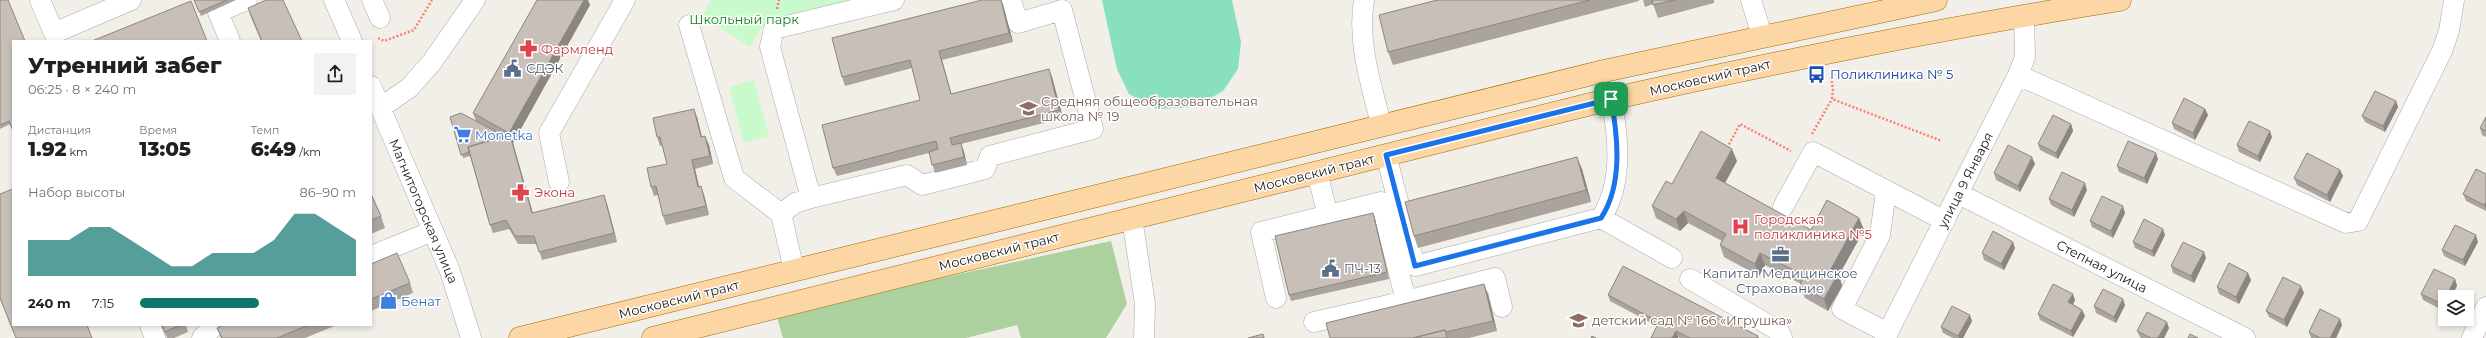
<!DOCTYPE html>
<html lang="ru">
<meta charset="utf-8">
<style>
body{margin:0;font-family:Montserrat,sans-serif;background:#f2f2f2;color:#202124;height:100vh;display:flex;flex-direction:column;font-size:15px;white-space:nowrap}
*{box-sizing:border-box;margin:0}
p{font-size:13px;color:#757577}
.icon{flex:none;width:22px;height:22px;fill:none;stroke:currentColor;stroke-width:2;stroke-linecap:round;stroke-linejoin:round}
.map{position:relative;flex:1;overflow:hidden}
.sheet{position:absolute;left:12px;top:40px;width:360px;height:286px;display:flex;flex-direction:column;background:#fff;border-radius:0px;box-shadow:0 2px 6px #0003}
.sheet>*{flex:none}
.buttons{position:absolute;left:2438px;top:290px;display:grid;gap:8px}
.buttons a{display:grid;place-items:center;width:36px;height:36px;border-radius:0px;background:#fff;box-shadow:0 2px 6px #0003;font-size:20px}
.pin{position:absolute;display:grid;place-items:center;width:34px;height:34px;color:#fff;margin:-17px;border-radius:8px;box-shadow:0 2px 6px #0006}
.round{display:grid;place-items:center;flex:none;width:42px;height:42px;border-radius:0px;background:#f2f2f2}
.summary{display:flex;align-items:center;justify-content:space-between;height:68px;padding:0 16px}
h1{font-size:22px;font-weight:800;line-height:30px}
.figures{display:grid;grid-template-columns:repeat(3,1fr);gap:6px;height:68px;padding:4px 16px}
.figures div{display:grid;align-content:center}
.figures b{font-size:20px;font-weight:800}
.figures small{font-size:11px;font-weight:400}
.figures p{font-size:11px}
.chart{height:112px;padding:8px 16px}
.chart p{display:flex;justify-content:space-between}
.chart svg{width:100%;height:72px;margin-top:4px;fill:#0f766e;opacity:.7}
ul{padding:0 16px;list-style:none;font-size:13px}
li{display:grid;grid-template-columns:64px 48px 1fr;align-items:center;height:30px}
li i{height:10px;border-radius:5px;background:#0f766e}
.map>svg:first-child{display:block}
.forest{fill:#add19e}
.park{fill:#c8facc}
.pitch{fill:#88e0be}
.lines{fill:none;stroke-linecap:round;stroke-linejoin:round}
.minor-casing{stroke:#a9a9a9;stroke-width:21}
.major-casing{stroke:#a06b00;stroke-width:23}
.path{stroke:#fa8072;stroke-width:2.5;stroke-dasharray:2 2;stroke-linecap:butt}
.minor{stroke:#fff;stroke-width:20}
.major{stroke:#fcd6a4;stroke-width:22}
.wall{fill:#aba49e}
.shaded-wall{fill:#8b8681}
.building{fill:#c7bfb8;stroke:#8b8681}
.route-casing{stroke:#fff;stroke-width:8}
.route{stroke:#1a73e8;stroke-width:5}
.labels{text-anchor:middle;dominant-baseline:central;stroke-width:3;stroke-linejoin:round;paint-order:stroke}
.park-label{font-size:13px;fill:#0c8416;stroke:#fff}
.health-label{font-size:13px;fill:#be3a42;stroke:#fff;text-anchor:start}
.service-label{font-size:13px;fill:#4e5e75;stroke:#fff;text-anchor:start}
.transit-label{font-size:13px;fill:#164399;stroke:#fff;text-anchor:start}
.street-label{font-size:13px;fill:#222;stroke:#fff}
.education-label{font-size:13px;fill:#785e54;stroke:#fff;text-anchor:start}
.shop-label{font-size:13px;fill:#366cbe;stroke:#fff;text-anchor:start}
</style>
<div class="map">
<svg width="2486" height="338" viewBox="0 0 2486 338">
<rect width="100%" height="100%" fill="#f2efe9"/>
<path class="forest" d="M1111,241L1127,304L1106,338H1021L1017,325L966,338H783L776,314Z"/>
<path class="park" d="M711,0H870L763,26L750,47L702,16Z
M754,80L769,136L744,143L729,87Z"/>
<path class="pitch" d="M1102,0H1232L1241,42L1238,69L1223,91L1195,107L1157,109L1129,94L1117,69Z"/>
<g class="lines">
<defs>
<path id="minor" d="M40,0L54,33L131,0
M334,0L352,41
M372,0L380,18
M1364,0C1357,42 1371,84 1381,124
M1751,0L1762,36
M689,25L734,178L781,214L794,270
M230,41L218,12L247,0
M2018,75L2346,223L2358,221L2442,51L2449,31L2454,0
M371,86L450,271L471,338
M380,108L409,88L432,62L475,0
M1386,155L1415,266L1601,218C1623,185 1619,137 1611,99
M1317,172L1328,216
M559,182L549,133L625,0
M1886,191L1880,235L1842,309L1888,333
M1959,194L2245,338
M811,198L770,47L774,29L894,0
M1783,207L1813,152L1945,221
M781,214L795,203L811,198L907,175L922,185L985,169L990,156L1093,129L1062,10L1018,23L1011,0
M1132,218L1145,304L1144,338
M1601,218L1672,258
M371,256L433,231
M1690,279L1779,331L1782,338
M1276,298L1261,232L1381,202L1406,301L1314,322
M1406,301L1495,278L1502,307
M150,325L155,338
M202,338L215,325
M1885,338L2018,75L2025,57L2024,16
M2472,338L2486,307"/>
<path id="major" d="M520,338L1604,71L1936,0
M653,338L1611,99C1780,61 1949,27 2120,0"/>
</defs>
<use href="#minor" class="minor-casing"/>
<use href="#major" class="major-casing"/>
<path class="path" d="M777,9L779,0
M378,38L384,41L414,30L432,0
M1831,77L1833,89L1832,99L1942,141
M1812,134L1832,99
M1727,148L1740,124L1791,151"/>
<use href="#minor" class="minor"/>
<use href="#major" class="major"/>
</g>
<path class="wall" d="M0,0L10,124L0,129Z
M194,0H236L201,16Z
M982,0H1001L1013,42L942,60L951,94L1052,77L1063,118L961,144L964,152L967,165L935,173L929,153L837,176L833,168L920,100L912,68L845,86L842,77Z
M1437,0H1639V1L1393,65L1388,52Z
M1643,0H1714V3L1658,18L1653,4L1645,7Z
M590,5L513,143L533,213L607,204L617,242L542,260L537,244H518L509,229L493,233L490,225L470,156L463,158L450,117L476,121L473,113Z
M248,8L302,41H261L252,20Z
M2396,101L2398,107L2385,132L2365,122L2362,116Z
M2205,109L2208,115L2195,140L2174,129L2172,123Z
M697,117L702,137L709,145L713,164L695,169L699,186L704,195L709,215L666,225L663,216L658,195L654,196L651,187L667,164L662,145L660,146L657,137Z
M2486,117V137L2482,135L2480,128Z
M2071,124L2073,131L2058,159L2040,150L2038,144Z
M2272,137L2260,162L2239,152L2237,145Z
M2158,159L2147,184L2119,172L2117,166Z
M1737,161L1725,183L1811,230L1859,218L1864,230L1839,275L1842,286L1828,311L1805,298L1800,286L1801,284L1765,265L1759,276L1724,257L1720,245L1722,241L1688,223L1680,231L1656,218L1652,206L1672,184Z
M2035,164L2020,192L1996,180L1994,173Z
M1582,169L1591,202L1418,248L1414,236Z
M2340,170L2343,176L2330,202L2297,185L2294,178Z
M2486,174V211L2466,201L2463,194Z
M2087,190L2074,217L2051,205L2049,199Z
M371,194L381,216L385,228L371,234Z
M2125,213L2113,238L2092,227L2090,221Z
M1375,219L1389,279L1291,301L1289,295Z
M2165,235L2154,257L2135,248L2133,242Z
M2478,242L2465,266L2444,256L2442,250Z
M2015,248L2004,270L1984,260L1982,253Z
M2206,258L2194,283L2173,273L2171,266Z
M371,264L410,283L413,293L371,311Z
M2455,279L2457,286L2451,297H2445V309L2444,311L2423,300L2421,294Z
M2251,280L2239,304L2219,294L2217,287Z
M1484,284L1488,295L1497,331L1469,338H1330Z
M2304,293L2287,327L2269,317L2266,311Z
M1608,295L1758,336L1759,338H1680L1678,337V338H1651L1657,326L1610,301Z
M2075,300L2073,304L2082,310L2085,316L2073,337L2040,320L2038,314Z
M2125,305L2116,323L2096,313L2094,306Z
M1972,321L1963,338H1953L1943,333L1941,327Z
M161,325H186L188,332L174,338H167Z
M223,325H337L305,338H221L217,328Z
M2342,325L2336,338H2311L2309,332Z
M2169,328L2164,338H2141L2140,337L2137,331Z"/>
<path class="shaded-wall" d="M584,0H588L590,5L513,143L535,222L532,213L509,133Z
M1001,0L1003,4L1013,42L1009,33Z
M939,51L942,60L954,103L951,94Z
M1049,69L1052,77L1063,118L1059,110Z
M2396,101L2398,107L2385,132L2383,126Z
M694,109L697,117L704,146L701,137Z
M2205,109L2208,115L2195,140L2193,133Z
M2071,124L2073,131L2058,159L2056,153Z
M2270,131L2272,137L2260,162L2258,156Z
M705,136L709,145L713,164L710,156Z
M961,143L964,152L967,165L964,157Z
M1732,149L1737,161L1721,190L1716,178Z
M2156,153L2158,159L2147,184L2144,178Z
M1577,157L1582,169L1591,202L1586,190Z
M2032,157L2035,164L2020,192L2018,186Z
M692,160L695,169L701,195L698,187Z
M2340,170L2343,176L2330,202L2327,195Z
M2085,183L2087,190L2074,217L2072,210Z
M701,186L704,195L709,215L706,206Z
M604,195L607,204L617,242L614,233Z
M2486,202V209L2484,205Z
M2123,206L2125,213L2113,238L2111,231Z
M1684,211L1688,223L1680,231L1676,219Z
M1373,213L1375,219L1389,279L1387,272Z
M1859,218L1864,230L1839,275L1842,286L1828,311L1824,299L1831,269Z
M2163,229L2165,235L2154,257L2152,251Z
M2476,235L2478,242L2465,266L2463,260Z
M2013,242L2015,248L2004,270L2001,264Z
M2204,252L2206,258L2194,283L2191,276Z
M1760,253L1765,265L1759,276L1755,264Z
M2248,273L2251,280L2239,304L2236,297Z
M2455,279L2457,286L2451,297H2446Z
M1484,284L1488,295L1497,331L1493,321Z
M2301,286L2304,293L2287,327L2284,320Z
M2073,294L2075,300L2071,309L2068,302Z
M2445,298V309L2444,311L2442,304Z
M2123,299L2125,305L2116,323L2114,317Z
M2082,310L2085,316L2073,337L2071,331Z
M1970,315L1972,321L1963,338H1959L1958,336Z
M2340,319L2342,325L2336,338H2330Z
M2167,322L2169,328L2164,338H2158Z
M1676,331L1678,337V338H1672Z"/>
<path class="building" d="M0,0H8L25,41H13V131L9,121L0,125Z
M194,0H227L199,12Z
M266,0H283L302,41H262L248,8Z
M537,0H584L509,133L473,113Z
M982,0H1001L1009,33L939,51L951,94L1049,69L1059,110L950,138L952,145L961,143L964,157L932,165L929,152L938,149L936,141L833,168L822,125L920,100L910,60L842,77L832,38Z
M1437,0H1590L1388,52L1379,15Z
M1652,0H1675L1653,5Z
M191,1L207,41H92Z
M2375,91L2396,101L2383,126L2362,116Z
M2184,98L2205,109L2193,133L2172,123Z
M694,109L701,137L705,136L710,156L692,160L698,187L701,186L706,206L663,216L656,186L651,187L647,168L667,164L660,137H657L653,118Z
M461,113L504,136L468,147L469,152L461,155L450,117Z
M2053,115L2071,124L2056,153L2038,144Z
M2486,117V131L2480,128Z
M2249,121L2270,131L2258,156L2237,145Z
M1701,131L1732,149L1716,178L1811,230L1827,200L1859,218L1831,269L1838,274L1824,299L1800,286L1803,275L1760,253L1755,264L1720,245L1726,234L1684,211L1676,219L1652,206L1666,181L1672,184Z
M510,135L532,213L604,195L614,233L539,252L534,236H515L506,220L490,225L468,147Z
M2128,141L2156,153L2144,178L2117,166Z
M2008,145L2032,157L2018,186L1994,173Z
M2307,153L2340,170L2327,195L2294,178Z
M1577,157L1586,190L1414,236L1405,202Z
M2476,169L2486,174V202L2484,205L2463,194Z
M2062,172L2085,183L2072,210L2049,199Z
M13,189V325H87L92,338H16L0,298V194Z
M371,194L381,216L371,220Z
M2102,196L2123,206L2111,231L2090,221Z
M1373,213L1387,272L1289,295L1275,236Z
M2144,219L2163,229L2152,251L2133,242Z
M2455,225L2476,235L2463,260L2442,250Z
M1993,231L2013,242L2001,264L1982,253Z
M2183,242L2204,252L2191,276L2171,266Z
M397,253L410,283L371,299V264Z
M2229,263L2248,273L2236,297L2217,287Z
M1623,266L1758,336L1757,338H1690L1676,331L1672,338H1651L1659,322L1608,295Z
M2434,269L2455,279L2446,297H2445L2442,304L2421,294Z
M2283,277L2301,286L2284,320L2266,311Z
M1484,284L1493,321L1446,332L1445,330L1413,338H1330L1326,323Z
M2053,284L2073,294L2068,302L2082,310L2071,331L2038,314Z
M2103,289L2123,299L2114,317L2094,306Z
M1952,306L1970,315L1958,336L1941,327Z
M2320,309L2340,319L2330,338H2320L2309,332Z
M2147,312L2167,322L2158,338H2151L2137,331Z
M162,325H180L165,332Z
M223,325H308L277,338H222L217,328Z
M1445,330L1447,338H1413Z
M1263,334L1264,338H1248Z
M2190,334L2198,338H2188Z
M1592,336L1596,338H1591Z"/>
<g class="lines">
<defs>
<path id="route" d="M1611,99C1618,137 1623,185 1601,218L1415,266L1386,155Z"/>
</defs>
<use href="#route" class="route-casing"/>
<use href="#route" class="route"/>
</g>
<defs>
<symbol id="pharmacy-bare" viewBox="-9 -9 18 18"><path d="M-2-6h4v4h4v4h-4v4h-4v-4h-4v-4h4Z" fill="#e0444e" stroke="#fff" stroke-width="2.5" paint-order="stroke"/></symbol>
<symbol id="civic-bare" viewBox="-9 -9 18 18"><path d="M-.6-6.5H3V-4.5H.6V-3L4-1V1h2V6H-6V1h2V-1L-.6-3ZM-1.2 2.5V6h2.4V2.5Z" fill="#5c6f8a" stroke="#fff" stroke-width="2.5" paint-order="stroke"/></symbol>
<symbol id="bus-bare" viewBox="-9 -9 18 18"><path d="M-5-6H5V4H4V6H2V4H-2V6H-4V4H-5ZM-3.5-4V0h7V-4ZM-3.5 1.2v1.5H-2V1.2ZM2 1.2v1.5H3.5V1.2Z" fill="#1a4fb4" stroke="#fff" stroke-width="2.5" paint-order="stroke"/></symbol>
<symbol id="school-bare" viewBox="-9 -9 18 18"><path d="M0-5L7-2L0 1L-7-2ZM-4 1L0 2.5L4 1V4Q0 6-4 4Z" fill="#8d6e63" stroke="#fff" stroke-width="2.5" paint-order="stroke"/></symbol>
<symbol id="supermarket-bare" viewBox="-9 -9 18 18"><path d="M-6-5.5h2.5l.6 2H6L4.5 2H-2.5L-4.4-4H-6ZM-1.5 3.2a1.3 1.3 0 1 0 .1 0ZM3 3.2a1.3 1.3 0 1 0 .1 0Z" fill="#3f7fe0" stroke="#fff" stroke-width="2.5" paint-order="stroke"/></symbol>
<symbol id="hospital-bare" viewBox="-9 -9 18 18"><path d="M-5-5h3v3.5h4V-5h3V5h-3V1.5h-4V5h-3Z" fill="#e0444e" stroke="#fff" stroke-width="2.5" paint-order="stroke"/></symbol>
<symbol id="office-bare" viewBox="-9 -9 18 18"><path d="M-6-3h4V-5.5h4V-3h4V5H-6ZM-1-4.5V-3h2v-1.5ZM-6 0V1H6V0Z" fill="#5c6f8a" stroke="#fff" stroke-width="2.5" paint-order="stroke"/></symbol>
<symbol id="shop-bare" viewBox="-9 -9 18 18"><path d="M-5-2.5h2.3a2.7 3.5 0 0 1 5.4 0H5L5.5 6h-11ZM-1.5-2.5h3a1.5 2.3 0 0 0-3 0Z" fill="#3f7fe0" stroke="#fff" stroke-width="2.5" paint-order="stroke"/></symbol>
</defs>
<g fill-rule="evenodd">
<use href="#pharmacy-bare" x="516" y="36" width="25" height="25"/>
<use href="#civic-bare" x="500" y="56" width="25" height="25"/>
<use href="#bus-bare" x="1804" y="62" width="25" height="25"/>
<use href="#school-bare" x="1016" y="96" width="25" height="25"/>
<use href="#supermarket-bare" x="450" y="122" width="25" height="25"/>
<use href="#pharmacy-bare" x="508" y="180" width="25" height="25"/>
<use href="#hospital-bare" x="1728" y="214" width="25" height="25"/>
<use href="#office-bare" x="1768" y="242" width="25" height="25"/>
<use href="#civic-bare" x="1318" y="256" width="25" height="25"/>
<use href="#shop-bare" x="376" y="288" width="25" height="25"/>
<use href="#school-bare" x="1566" y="308" width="25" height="25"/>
</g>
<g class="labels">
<g class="park-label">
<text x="744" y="19">Школьный парк</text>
</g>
<g class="health-label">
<text x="541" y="49">Фармленд</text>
<text x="534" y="192">Экона</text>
<text x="1754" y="219">Городская<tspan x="1754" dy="15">поликлиника №5</tspan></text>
</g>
<g class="service-label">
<text x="526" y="68">СДЭК</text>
<text x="1344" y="268">ПЧ-13</text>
<text x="1780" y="273" text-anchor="middle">Капитал Медицинское<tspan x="1780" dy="15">Страхование</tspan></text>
</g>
<g class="transit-label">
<text x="1830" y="74">Поликлиника № 5</text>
</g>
<g class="street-label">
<text transform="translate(1710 77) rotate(-13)">Московский тракт</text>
<text transform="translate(1314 173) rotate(-14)">Московский тракт</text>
<text transform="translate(1965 180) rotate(-63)">улица 9 Января</text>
<text transform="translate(424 211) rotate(67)">Магнитогорская улица</text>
<text transform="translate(999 251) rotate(-14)">Московский тракт</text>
<text transform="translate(2102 266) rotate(27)">Степная улица</text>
<text transform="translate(679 299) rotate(-14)">Московский тракт</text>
</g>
<g class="education-label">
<text x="1041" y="101">Средняя общеобразовательная<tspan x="1041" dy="15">школа № 19</tspan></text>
<text x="1592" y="320">детский сад № 166 «Игрушка»</text>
</g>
<g class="shop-label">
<text x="475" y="135">Monetka</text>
<text x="401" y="301">Бенат</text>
</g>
</g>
</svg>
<div class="buttons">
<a><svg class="icon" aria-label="layers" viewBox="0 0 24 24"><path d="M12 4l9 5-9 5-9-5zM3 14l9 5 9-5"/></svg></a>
</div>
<div class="pin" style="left:1611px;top:99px;background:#1e9e55"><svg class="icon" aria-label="arrive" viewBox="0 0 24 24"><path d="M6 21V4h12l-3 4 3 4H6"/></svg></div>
<section class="sheet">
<div class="summary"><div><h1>Утренний забег</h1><p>06:25 · 8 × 240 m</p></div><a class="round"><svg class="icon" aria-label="share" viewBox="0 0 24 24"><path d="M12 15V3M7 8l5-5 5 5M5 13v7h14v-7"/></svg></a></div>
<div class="figures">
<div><p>Дистанция</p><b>1.92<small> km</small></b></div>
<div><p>Время</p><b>13:05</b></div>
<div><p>Темп</p><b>6:49<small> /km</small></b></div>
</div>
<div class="chart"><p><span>Набор высоты</span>86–90 m</p>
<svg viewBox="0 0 160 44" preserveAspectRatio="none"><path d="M0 44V22L10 22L20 22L30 14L40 14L50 22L60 30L70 38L80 38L90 30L100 30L110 30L120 22L130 6L140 6L150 14L160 22V44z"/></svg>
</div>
<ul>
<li><b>240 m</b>7:15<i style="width:55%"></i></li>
</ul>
</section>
</div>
